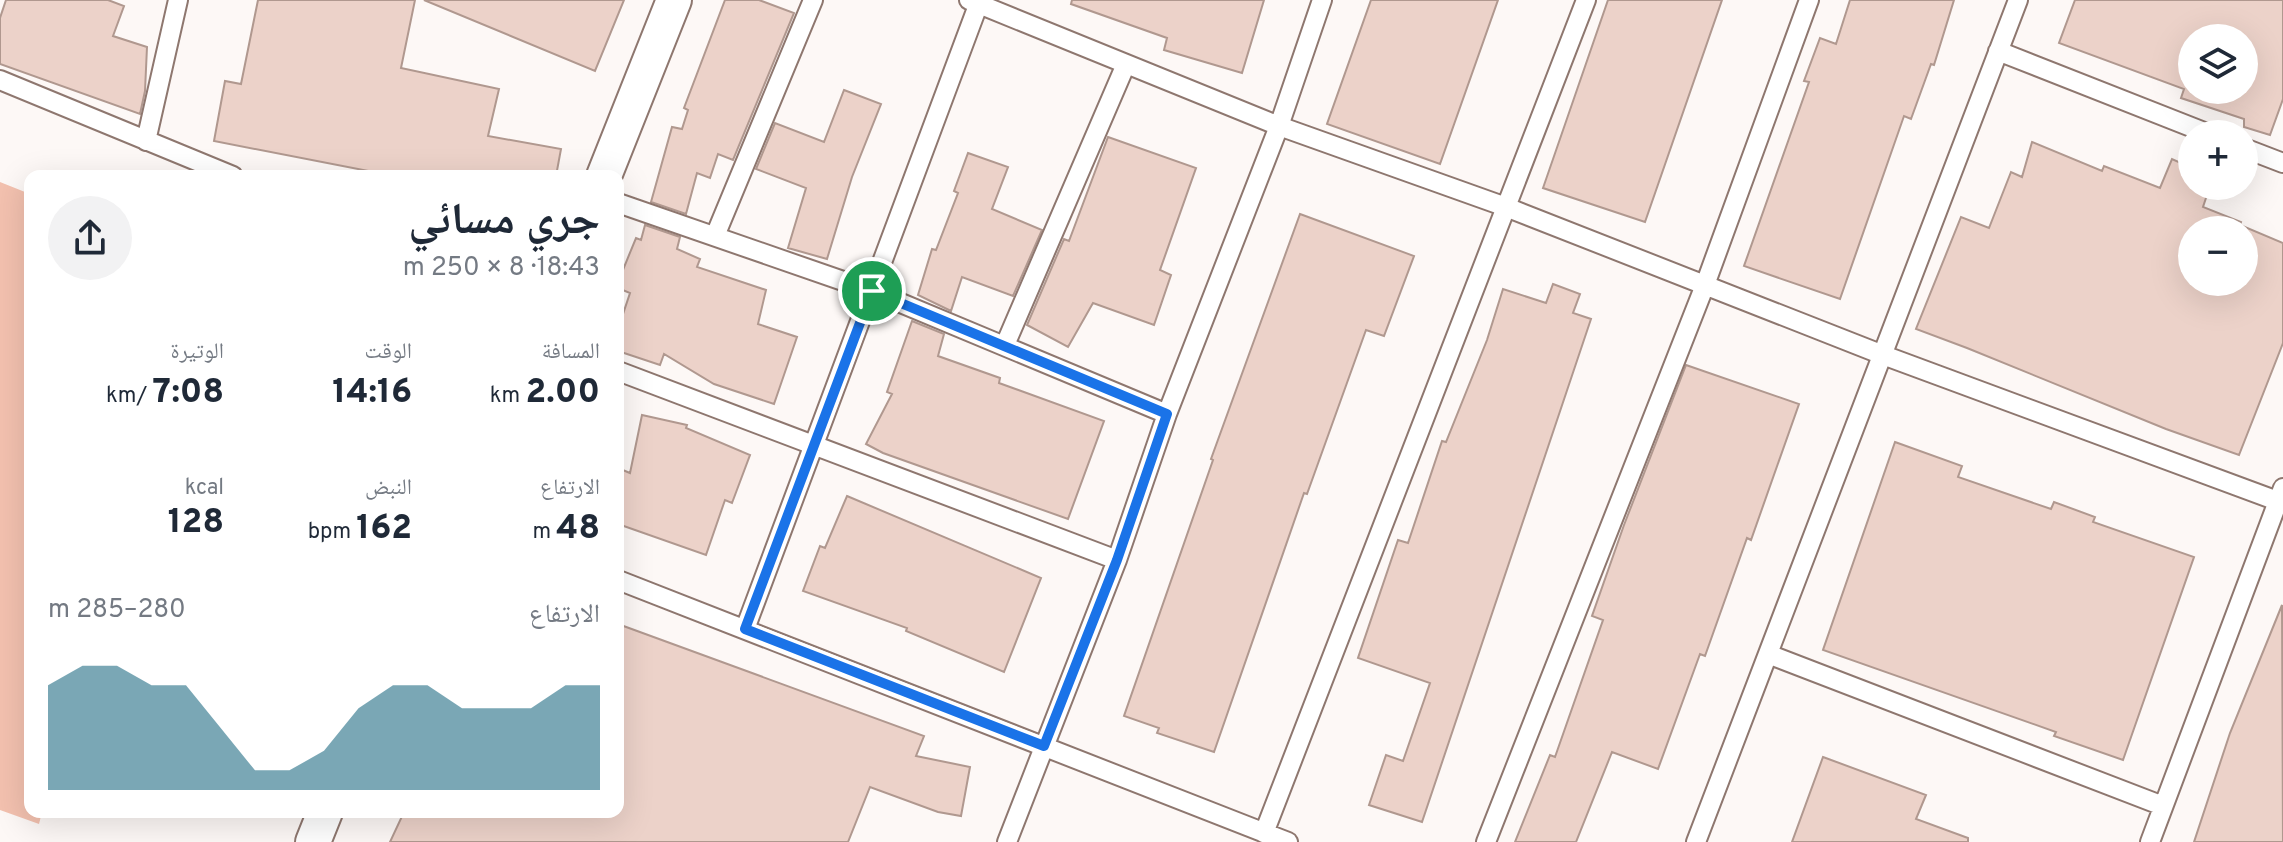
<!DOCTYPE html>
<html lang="ar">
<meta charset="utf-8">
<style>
body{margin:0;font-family:Overpass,"Noto Naskh Arabic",sans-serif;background:#f2f2f3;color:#1f2937;direction:rtl;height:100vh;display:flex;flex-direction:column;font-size:30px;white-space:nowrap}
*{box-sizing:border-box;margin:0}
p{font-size:26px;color:#747a83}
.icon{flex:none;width:44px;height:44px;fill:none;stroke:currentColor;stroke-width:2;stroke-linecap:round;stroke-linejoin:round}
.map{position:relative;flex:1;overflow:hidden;direction:ltr}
.drawer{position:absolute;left:24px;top:170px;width:600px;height:648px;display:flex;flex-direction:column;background:#fff;border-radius:16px;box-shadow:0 8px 32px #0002;direction:rtl}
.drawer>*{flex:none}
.fabs{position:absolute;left:2178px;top:24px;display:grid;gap:16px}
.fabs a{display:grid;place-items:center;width:80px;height:80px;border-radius:50%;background:#fff;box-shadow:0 8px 32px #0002;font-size:40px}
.pin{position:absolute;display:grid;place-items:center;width:68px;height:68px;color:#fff;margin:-34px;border:4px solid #fff;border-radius:50%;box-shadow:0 2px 8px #0007}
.round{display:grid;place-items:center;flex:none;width:84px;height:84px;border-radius:42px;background:#f2f2f3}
.summary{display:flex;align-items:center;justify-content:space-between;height:136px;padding:0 24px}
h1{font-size:44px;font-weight:800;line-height:60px}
.stats{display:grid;grid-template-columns:repeat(3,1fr);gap:12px;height:136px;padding:8px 24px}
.stats div{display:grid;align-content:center}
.stats b{font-size:34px;font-weight:800}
.stats small{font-size:22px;font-weight:400}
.stats p{font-size:22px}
.chart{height:224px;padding:16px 24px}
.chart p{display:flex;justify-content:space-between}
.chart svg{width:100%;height:144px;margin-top:8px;fill:#438397;opacity:.7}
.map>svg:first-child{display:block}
.green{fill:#f3c1af}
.building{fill:#ecd2c9;stroke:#b0988f;stroke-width:2;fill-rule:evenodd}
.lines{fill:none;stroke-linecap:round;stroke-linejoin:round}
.lane-casing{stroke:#8e776f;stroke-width:22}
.street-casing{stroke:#8e776f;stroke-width:38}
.lane{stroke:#fff;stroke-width:18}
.street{stroke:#fff;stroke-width:34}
.route-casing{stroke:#fff;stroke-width:16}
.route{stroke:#1a73e8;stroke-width:10}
</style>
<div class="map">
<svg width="2283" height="842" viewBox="0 0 2283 842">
<rect width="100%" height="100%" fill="#fdf8f6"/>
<path class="green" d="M0,182L30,194V812H42L39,824L0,810Z"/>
<path class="building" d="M6,0H108L124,6L113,36L147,47L145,91L140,114L0,64V18Z
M258,0H415L401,68L499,89L488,136L561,149L556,176H394L214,141L225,81L241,84Z
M424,0H624L595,71Z
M725,0H759L794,13L733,160L718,154L710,178L697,173L686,214L651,202L672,127L682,129L688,110L684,108Z
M1072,0H1264L1242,73L1164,50L1167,38L1071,4Z
M1371,0H1498L1440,164L1327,124Z
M1608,0H1722L1645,222L1543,188Z
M1850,0H1954L1934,65L1931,64L1911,119L1904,116L1840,299L1744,266L1809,82L1804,81L1820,38L1836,44Z
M2075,0H2283V99L2270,135L2244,127V119L2181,98L2184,89L2059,43ZM2192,38H2244V90H2192Z
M844,90L881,104L852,177L827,259L788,248L806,188L756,169L775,123L824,142Z
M1108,137L1196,168L1160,270L1171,275L1154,325L1093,303L1068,347L1027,325L1064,239L1069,241Z
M2032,142L2102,171L2104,166L2160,188L2172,159L2192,168V186H2210L2203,207L2241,222L2240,225L2283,243V343L2239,455L2166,429L1967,348L1916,329L1961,217L1989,228L2011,172L2022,177ZM2192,230H2244V282H2192Z
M968,153L1008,167L992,209L1042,230L1013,296L962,277L951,311L918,295L932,249L936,250L958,193L954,191Z
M1300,214L1414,256L1384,336L1366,330L1307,494L1304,493L1214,752L1157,733L1159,728L1124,716L1213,460L1211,459Z
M645,225L680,237L677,249L700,259L697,267L766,290L758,324L797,337L774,404L714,384L664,354L660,365L618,351V329L630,293L618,288V282L636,238L641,240Z
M1553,284L1580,294L1573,313L1591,319L1422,822L1369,805L1386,755L1403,761L1430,683L1358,658L1398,540L1408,543L1442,441L1446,442L1487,340L1503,289L1546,303Z
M912,321L944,334L938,356L1000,378L999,383L1104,421L1068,519L883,453L866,444L892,394L887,392Z
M1686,365L1799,404L1751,540L1747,538L1705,656L1700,654L1658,769L1612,752L1576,842H1515L1550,755L1555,757L1603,620L1592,616L1624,525Z
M642,415L687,425L686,428L750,455L732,503L725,500L706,555L618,524V468L630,473Z
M1895,442L1962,466L1958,477L2051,509L2054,502L2095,517L2093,522L2194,557L2123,760L2054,736L2056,732L1823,650Z
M847,496L1041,578L1004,672L906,631L907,628L803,591L820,546L825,548Z
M2282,605L2283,842H2194L2230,733Z
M618,624L924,736L916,756L970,767L961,816L938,812L870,787L848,842H390L404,812H618Z
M1823,757L1926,795L1916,819L1968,838V842H1792Z"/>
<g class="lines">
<defs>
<path id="lane" d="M969,0L1279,126L1506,207L1883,355L2283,503
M1998,51L2209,134
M0,80L233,176
M146,141L178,0
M2244,148L2283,163
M618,203L872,291L1167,414
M715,236L813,0
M1005,345L1126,64
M618,371L1117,560
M618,580L1288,842
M745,629L980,0
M1768,654L2163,806
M1264,833L1586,0
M1007,842L1117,560L1167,414L1279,126L1322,0
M1486,842L1705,285L1809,0
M1696,842L2018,0
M2150,842L2283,488"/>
<path id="street" d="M604,176L674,0
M313,842L325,812"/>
</defs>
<use href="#lane" class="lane-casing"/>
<use href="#street" class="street-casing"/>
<use href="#lane" class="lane"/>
<use href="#street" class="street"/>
</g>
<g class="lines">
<defs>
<path id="route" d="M872,291L1167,414L1117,560L1044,746L745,629Z"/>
</defs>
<use href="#route" class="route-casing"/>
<use href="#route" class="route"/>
</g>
</svg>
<div class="fabs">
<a><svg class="icon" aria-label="layers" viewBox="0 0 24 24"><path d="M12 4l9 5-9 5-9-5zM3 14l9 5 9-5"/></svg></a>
<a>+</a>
<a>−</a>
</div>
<div class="pin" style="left:872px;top:291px;background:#1e9e55"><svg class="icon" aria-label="arrive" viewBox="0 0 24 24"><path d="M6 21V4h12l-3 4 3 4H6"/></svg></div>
<section class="drawer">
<div class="summary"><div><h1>جري مسائي</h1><p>18:43 · 8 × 250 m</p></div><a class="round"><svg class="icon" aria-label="share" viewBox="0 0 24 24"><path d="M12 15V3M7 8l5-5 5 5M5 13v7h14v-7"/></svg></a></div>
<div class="stats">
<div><p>المسافة</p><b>2.00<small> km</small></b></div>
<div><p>الوقت</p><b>14:16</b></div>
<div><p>الوتيرة</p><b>7:08<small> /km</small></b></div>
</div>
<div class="stats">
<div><p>الارتفاع</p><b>48<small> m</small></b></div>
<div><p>النبض</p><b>162<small> bpm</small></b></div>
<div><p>kcal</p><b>128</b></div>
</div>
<div class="chart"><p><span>الارتفاع</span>280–285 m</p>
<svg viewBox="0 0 160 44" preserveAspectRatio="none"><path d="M0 44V12L10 6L20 6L30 12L40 12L50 25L60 38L70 38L80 32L90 19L100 12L110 12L120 19L130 19L140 19L150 12L160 12V44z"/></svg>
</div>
</section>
</div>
